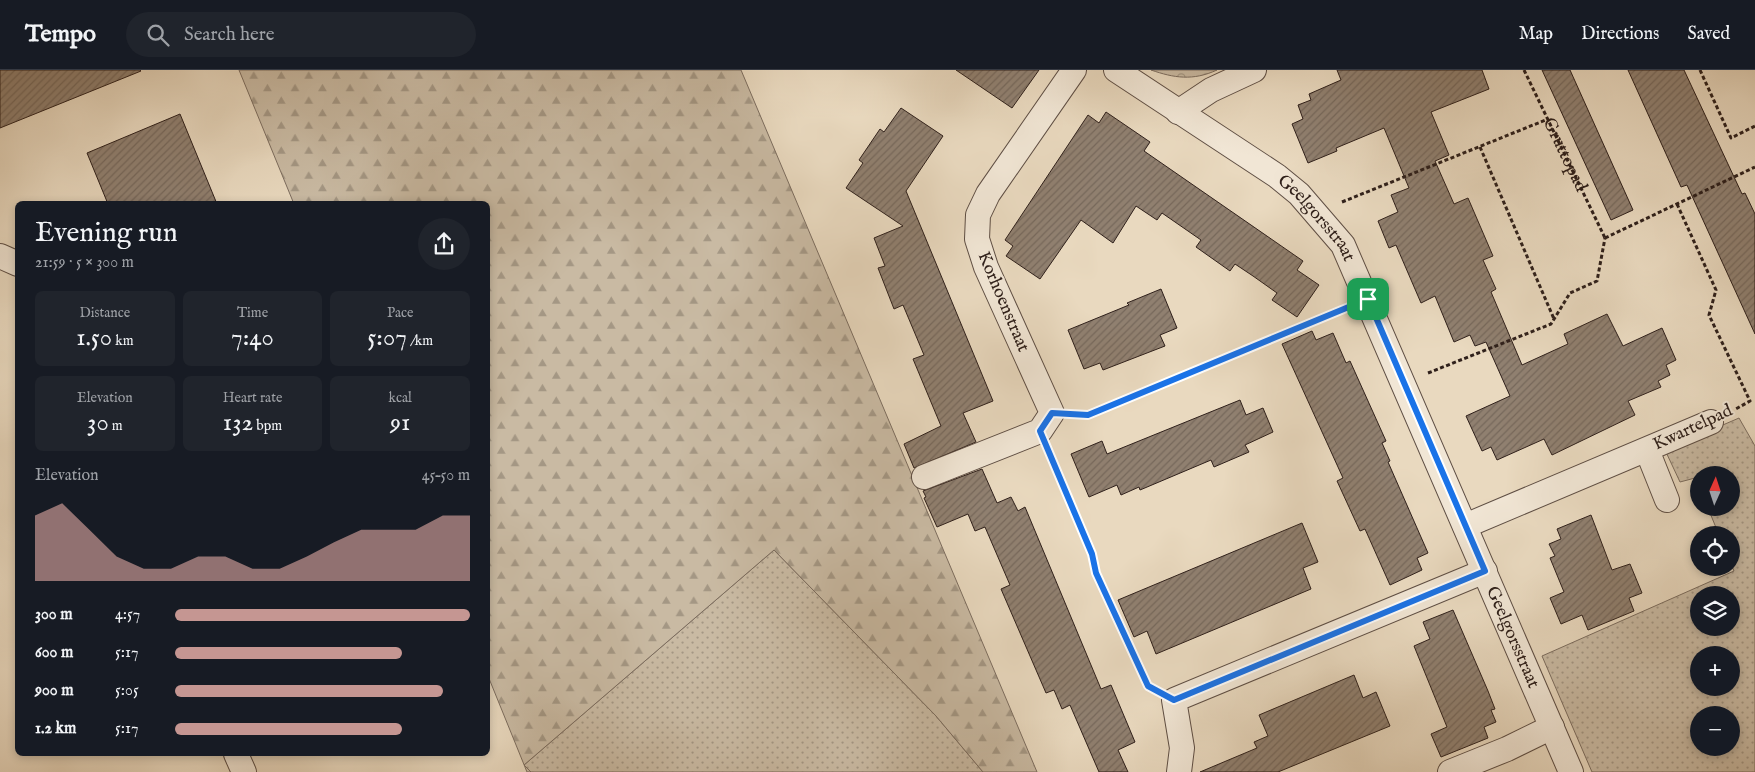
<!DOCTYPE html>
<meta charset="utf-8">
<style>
body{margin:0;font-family:"IM FELL English",serif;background:#20242c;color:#f1f3f6;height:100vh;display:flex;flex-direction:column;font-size:19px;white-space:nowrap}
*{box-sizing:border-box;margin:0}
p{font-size:16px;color:#9ea1a6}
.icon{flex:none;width:28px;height:28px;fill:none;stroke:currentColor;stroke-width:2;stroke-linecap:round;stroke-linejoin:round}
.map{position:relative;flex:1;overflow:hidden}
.sheet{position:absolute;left:15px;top:131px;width:475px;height:555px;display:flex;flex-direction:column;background:#171b24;border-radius:8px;box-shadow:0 2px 8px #0003}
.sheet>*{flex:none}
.needle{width:32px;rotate:3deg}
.buttons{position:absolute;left:1690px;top:396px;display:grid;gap:10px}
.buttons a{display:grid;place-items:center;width:50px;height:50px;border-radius:50%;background:#171b24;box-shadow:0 2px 8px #0003;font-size:25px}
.pin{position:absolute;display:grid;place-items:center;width:42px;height:42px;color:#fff;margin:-21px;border-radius:10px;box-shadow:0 2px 8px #0006}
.round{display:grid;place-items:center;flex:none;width:52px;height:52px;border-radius:26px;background:#20242c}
.headline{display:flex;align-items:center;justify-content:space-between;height:85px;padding:0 20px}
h1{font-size:28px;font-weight:600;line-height:38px}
.stats{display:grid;grid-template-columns:repeat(3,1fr);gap:8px;height:85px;padding:5px 20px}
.stats div{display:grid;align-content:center;border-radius:8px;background:#20242c;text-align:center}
.stats b{font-size:25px;font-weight:600}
.stats small{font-size:14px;font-weight:400}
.stats p{font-size:14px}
.chart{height:140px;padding:10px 20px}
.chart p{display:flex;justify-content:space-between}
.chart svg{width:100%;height:90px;margin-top:5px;fill:#c59692;opacity:.7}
ul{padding:0 20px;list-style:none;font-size:16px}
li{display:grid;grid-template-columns:80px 60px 1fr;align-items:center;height:38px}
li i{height:12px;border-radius:6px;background:#c59692}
header{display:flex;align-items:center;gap:30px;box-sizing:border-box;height:70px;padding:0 25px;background:#171b24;border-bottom:1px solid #363941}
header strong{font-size:24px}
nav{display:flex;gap:28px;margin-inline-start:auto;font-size:18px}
.search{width:350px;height:45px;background:#20242c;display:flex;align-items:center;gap:12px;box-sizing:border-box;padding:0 18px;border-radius:28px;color:#9ea1a6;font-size:19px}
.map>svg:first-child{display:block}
.grass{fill:url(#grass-dots);stroke:#7c6d5f;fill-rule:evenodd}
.forest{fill:url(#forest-firs);stroke:#7c6d5f}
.park{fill:url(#park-crowns);stroke:#7c6d5f}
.building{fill:url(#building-hatch);stroke:#2f201b}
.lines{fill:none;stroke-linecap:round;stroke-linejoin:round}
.street-casing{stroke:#5e4e44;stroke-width:26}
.path{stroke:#2f201b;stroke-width:3;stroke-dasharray:4 2.5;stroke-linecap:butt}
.street{stroke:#f1e6d5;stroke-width:24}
.route-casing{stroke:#fff;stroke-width:10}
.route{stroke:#1a73e8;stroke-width:6}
.labels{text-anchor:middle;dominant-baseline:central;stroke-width:4;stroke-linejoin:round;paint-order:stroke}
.street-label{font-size:18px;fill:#2f201b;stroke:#f1e6d5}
</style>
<header>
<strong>Tempo</strong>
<div class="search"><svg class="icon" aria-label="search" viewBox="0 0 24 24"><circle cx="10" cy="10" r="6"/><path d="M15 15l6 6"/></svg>Search here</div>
<nav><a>Map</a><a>Directions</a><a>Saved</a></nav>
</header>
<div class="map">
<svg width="1755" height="702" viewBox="0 0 1755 702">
<defs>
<pattern id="grass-dots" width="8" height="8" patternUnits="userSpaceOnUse" patternTransform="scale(1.25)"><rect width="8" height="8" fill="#c9baa3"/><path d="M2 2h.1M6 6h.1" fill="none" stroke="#a49784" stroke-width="1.8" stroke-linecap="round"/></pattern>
<pattern id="forest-firs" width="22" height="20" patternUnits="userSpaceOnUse" patternTransform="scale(1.25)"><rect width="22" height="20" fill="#c9baa3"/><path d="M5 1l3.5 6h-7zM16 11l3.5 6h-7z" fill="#a49784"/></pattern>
<pattern id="park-crowns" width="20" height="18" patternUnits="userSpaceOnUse" patternTransform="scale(1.25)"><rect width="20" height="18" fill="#c9baa3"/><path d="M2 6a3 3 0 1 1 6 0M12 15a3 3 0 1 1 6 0" fill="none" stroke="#a49784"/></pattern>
<pattern id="building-hatch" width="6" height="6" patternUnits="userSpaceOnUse" patternTransform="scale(1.25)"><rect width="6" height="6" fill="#908070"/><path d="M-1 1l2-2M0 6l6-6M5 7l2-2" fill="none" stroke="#76685b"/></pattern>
</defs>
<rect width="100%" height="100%" fill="#e9d9bf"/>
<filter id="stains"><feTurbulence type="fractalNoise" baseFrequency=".004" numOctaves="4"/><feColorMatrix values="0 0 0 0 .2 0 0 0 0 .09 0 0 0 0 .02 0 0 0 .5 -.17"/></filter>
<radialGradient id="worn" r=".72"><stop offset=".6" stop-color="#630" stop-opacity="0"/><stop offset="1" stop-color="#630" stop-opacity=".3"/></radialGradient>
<path class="grass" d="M1739,348L1755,376V702H1592L1542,586L1734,501L1731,494V465H1719L1708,438H1731V405H1699V416L1695,408L1680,412L1665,380ZM1699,525H1731V558H1699ZM1699,585H1731V618H1699ZM1699,645H1731V678H1699Z
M774,480L936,646L983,702H531L524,695Z"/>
<path class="forest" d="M239,0H741L1037,702H983L936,646L774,480L524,695L531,702H527L488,606V134H294Z"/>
<path class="park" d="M1151,0H1217C1193,11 1174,8 1151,0Z"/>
<path class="building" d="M0,0H140L141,1L0,58Z
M956,0H1039L1012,38Z
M1337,0H1482L1489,19L1431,42L1449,85L1435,91L1454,134L1468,128L1493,186L1483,190L1496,219L1491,222L1522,295L1568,274L1564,264L1607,244L1623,276L1662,258L1676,290L1666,295L1670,305L1658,311L1661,317L1628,331L1635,345L1552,385L1544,369L1497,390L1491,377L1482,381L1466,346L1510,326L1486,272L1475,276L1470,265L1454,272L1435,226L1421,233L1396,175L1389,178L1378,151L1398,142L1391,125L1409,118L1384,58L1336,78L1337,81L1308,93L1292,54L1303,49L1298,35L1311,30L1309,24L1341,10Z
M1542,0H1570L1633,140L1611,150Z
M1628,0H1684L1742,124L1745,123L1755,144V264L1687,115L1681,117Z
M901,38L943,66L906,121L993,331L963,343L976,372L914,398L904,374L941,356L913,289L924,285L903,235L894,239L878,198L885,196L874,168L903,156L846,118L863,93L859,90L880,59L884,62Z
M1106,42L1150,72L1144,81L1303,191L1297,200L1319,215L1297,247L1272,230L1277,223L1253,206L1235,194L1230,201L1196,177L1201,170L1162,143L1157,150L1136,136L1113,173L1081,150L1040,209L1006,186L1013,176L1005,170L1088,45L1099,53Z
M180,44L217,134H108L87,83Z
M1161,219L1177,258L1160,265L1165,276L1103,300L1100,293L1084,299L1068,260L1129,235L1127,233Z
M1312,261L1316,270L1333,263L1346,293L1350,291L1386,371L1382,373L1390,391L1388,392L1428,483L1417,488L1422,500L1390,515L1365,459L1360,461L1337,411L1343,408L1282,274Z
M1240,330L1246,345L1263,338L1273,362L1245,375L1249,382L1214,397L1211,390L1140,420L1139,417L1121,425L1117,415L1089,427L1071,384L1102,371L1107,384Z
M982,399L997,433L1011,427L1018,441L1025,437L1101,619L1111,615L1135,672L1118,680L1128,702H1099L1070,635L1062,639L1054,620L1046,623L1001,519L1010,515L985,457L975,461L968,444L937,457L924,428L926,427L923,421Z
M1591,445L1612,500L1630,494L1642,523L1629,528L1634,541L1588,560L1582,545L1561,554L1550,528L1564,522L1550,488L1555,486L1549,474L1561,469L1557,459Z
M1302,453L1318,492L1303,498L1311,519L1156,584L1147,561L1134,567L1118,530Z
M1453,540L1488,621L1495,639L1491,640L1496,652L1484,657L1488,668L1441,687L1431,664L1447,657L1414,576L1430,569L1423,552Z
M1354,605L1363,628L1376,622L1390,656L1278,702H1200L1257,678L1254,672L1268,666L1259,645Z"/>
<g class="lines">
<defs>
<g id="street">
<path id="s2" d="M1116,0L1277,106L1299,124L1343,175L1571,702"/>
<path d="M1178,42L1211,20L1254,0"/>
<path d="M0,186L18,194"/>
<path d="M1647,380L1667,430"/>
<path d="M924,407L1040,361L1052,343L986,197L977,169L978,145L988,124L1074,0"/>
<path d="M1465,456L1711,352"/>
<path d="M236,684L244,702"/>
<path d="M1179,702L1182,678L1174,630L1485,501"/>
<path d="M1450,702L1507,679L1552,657"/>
</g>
</defs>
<use href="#street" class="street-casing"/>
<g class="path">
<path id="s1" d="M1524,0L1605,168"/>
<path d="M1700,0L1731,68L1755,56"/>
<path d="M1480,77L1554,249"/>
<path d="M1342,132L1548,49"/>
<path d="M1677,134L1716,220L1709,245L1750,331L1734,340"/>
<path d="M1605,168L1755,97"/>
<path d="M1428,303L1551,254L1570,223L1597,211L1605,168"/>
<path d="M1077,345H1088L1342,239"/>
<path d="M1050,385L1093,484L1096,503L1148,616L1152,618"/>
</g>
<use href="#street" class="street"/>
</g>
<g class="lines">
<defs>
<path id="route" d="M1368,229L1485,501L1174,630L1148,616L1096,503L1092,484L1040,361L1052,343L1088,345Z"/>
</defs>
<use href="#route" class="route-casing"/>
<use href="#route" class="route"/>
</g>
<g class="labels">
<g class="street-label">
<text stroke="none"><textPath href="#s1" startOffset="94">Gruttopad</textPath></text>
<text stroke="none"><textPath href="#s2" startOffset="251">Geelgorsstraat</textPath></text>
<text transform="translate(1003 232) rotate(67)">Korhoenstraat</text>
<text transform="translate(1693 358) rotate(-25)">Kwartelpad</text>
<text stroke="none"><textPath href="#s2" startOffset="716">Geelgorsstraat</textPath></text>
</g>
</g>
<rect width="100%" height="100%" filter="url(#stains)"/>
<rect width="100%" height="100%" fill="url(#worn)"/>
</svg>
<div class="buttons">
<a><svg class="needle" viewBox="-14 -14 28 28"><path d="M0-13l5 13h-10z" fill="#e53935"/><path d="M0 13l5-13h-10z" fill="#9ea1a6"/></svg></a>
<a><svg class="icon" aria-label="locate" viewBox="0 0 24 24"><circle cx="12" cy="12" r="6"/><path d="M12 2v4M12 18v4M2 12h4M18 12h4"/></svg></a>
<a><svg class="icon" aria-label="layers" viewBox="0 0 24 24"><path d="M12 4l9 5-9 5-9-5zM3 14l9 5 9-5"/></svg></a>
<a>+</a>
<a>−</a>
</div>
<div class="pin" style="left:1368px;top:229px;background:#1e9e55"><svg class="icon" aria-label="arrive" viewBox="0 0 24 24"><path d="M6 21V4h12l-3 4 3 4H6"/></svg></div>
<section class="sheet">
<div class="headline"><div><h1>Evening run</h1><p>21:59 · 5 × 300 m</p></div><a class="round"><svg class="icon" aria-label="share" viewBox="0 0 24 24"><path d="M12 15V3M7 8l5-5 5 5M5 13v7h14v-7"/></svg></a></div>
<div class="stats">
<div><p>Distance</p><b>1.50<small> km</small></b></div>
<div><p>Time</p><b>7:40</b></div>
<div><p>Pace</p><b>5:07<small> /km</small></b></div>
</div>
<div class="stats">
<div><p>Elevation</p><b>30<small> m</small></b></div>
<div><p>Heart rate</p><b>132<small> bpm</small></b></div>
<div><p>kcal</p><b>91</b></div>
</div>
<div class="chart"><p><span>Elevation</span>45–50 m</p>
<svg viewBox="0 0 160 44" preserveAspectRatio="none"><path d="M0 44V12L10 6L20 19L30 32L40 38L50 38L60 32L70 32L80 38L90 38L100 32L110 25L120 19L130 19L140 19L150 12L160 12V44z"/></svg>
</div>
<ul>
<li><b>300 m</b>4:57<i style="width:100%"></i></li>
<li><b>600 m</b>5:17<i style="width:77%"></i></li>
<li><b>900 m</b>5:05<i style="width:91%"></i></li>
<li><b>1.2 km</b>5:17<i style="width:77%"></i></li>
</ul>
</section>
</div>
